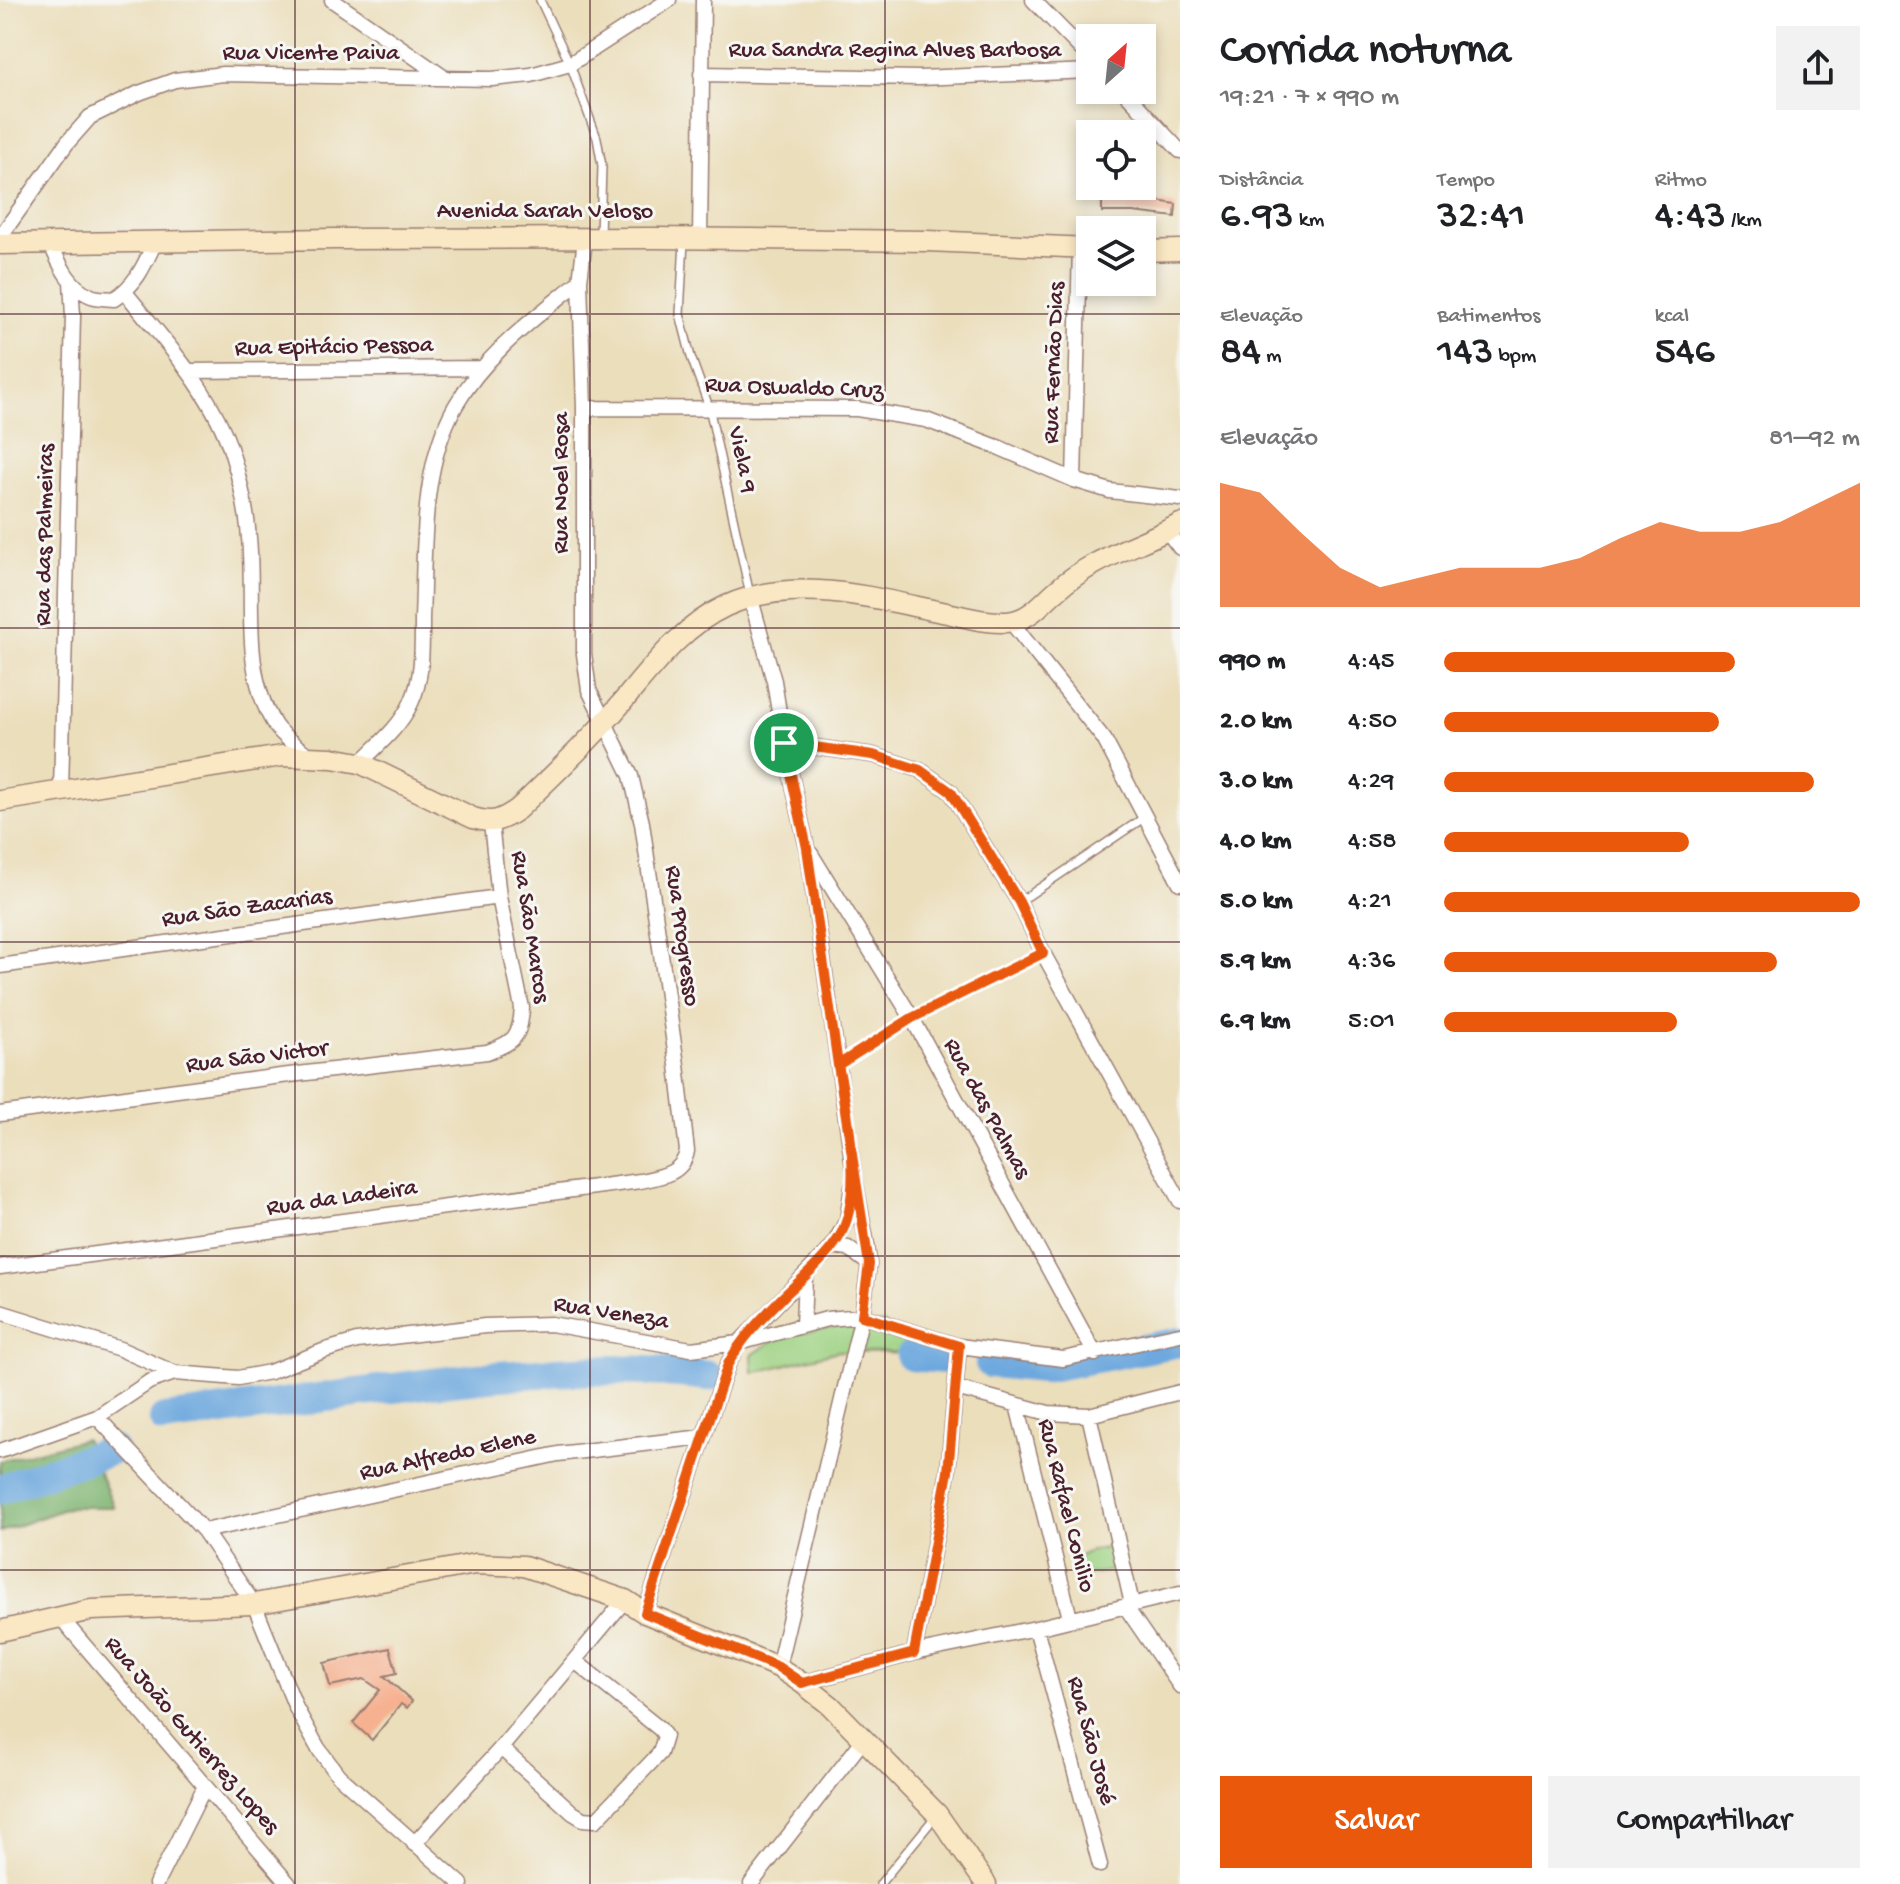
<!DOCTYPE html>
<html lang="pt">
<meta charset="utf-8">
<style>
body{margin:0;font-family:"Gochi Hand",sans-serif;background:#f2f2f2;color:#202124;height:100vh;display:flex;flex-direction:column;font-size:30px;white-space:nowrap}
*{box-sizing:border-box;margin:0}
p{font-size:26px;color:#757577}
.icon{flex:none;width:44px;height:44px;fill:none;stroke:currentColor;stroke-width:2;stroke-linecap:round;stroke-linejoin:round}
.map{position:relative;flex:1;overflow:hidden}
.sheet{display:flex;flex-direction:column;background:#fff;width:720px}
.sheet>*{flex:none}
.needle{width:52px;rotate:27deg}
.fabs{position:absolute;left:1076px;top:24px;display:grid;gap:16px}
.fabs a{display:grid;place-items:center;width:80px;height:80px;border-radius:0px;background:#fff;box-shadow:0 4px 12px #0003;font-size:40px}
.pin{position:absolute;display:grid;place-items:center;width:68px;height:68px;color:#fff;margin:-34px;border:4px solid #fff;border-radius:50%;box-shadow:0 2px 8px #0007}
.round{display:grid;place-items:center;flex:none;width:84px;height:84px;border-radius:0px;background:#f2f2f2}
.overview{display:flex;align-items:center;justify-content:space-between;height:136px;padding:0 40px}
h1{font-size:44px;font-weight:600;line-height:60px}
.stats{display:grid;grid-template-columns:repeat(3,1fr);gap:12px;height:136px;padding:8px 40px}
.stats div{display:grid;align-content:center}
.stats b{font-size:40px;font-weight:600}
.stats small{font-size:22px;font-weight:400}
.stats p{font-size:22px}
.chart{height:224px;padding:16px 40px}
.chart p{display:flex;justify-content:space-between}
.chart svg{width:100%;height:144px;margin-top:8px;fill:#ea580c;opacity:.7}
.primary-button{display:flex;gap:16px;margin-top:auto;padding:16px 40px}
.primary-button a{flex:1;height:92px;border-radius:0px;background:#ea580c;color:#fff;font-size:32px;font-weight:600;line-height:92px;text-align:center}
.primary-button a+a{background:#f2f2f2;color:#202124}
ul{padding:0 40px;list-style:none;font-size:26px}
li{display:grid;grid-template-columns:128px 96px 1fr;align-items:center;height:60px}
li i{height:20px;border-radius:10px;background:#ea580c}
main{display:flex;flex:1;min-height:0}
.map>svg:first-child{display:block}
.green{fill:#9ed282;stroke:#747856;stroke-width:2}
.forest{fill:#7eb470;stroke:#646a4e;stroke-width:2}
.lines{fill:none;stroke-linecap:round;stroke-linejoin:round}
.river{stroke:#6da8de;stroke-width:30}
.building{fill:#f6b190}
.lane-casing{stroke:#9a7e73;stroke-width:10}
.street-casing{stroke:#9a7e73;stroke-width:17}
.secondary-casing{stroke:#9a7e73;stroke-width:23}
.lane{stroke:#fff;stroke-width:7}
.street{stroke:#fff;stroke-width:14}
.secondary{stroke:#fae7c3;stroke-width:20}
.route-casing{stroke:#fff;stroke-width:16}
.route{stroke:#ea580c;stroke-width:10}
.grid{fill:none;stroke:#4a1f2b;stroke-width:2;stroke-opacity:0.55}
.labels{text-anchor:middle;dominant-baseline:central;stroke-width:6;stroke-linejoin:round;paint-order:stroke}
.street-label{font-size:24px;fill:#4a1f2b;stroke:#f6f6f2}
</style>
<main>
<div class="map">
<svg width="1180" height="1884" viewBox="0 0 1180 1884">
<rect width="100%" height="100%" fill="#f6f6f2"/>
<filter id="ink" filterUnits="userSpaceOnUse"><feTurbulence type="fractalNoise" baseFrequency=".0125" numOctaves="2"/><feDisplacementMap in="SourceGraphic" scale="16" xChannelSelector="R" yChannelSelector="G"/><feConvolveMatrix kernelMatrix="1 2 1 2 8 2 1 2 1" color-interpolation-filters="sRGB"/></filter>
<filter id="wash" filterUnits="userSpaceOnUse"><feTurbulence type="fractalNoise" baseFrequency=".006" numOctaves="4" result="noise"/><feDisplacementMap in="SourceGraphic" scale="32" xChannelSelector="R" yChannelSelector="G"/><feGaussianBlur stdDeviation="1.8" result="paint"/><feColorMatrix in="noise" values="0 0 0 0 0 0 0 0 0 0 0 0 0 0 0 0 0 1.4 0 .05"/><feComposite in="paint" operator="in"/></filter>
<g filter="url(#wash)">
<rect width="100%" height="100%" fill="#ebdebb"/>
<path class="green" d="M884,1323L903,1336L915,1353L838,1351L753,1373L752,1355L780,1336L847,1325Z
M1111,1547L1117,1570L1077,1576L1071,1560L1090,1551Z"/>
<path class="forest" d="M85,1439L114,1507H70L0,1532V1461Z"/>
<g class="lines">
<path class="river" d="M911,1356L944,1359
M990,1363L1043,1368L1180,1342
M164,1419C250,1407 337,1395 424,1384C518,1373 614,1364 709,1376
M0,1489L113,1450"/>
</g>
<g id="blocks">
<path class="building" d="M1102,186H1126V196L1176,204L1175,217L1133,212H1102Z
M390,1648L397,1673L384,1676L412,1701L407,1708L401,1704L372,1740L353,1723L380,1690L364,1679L330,1686L324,1663Z"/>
</g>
</g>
<g filter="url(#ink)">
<use href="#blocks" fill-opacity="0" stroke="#9a7e73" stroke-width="2"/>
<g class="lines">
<defs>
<path id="lane" d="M540,0L570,64L597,138L602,166L600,236
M684,241L680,314L691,357L709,407L750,595
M1019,902L1145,817
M840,1064L912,1018L1043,953
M880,1884L935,1817"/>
<path id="street" d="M332,0L442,76
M1033,0L1090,58
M701,74L919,78L1090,71
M1123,90L1180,151
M0,237L67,143L90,117L139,93L175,80L223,74L492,79L531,75L570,64L669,0
M700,238L703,0
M50,243C59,262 68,286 89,295C95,299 107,298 114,299C136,285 144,266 155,242
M125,292C165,342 213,392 232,454C240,480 247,511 249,538C255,599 241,669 274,724C282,737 299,747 310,757
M189,371L480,368
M584,408L857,409L926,420L1000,448L1074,480L1110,491L1180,499
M1074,480L1080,247
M1167,531L1180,548
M750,596L774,681L784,743L807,848L854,1174L867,1245L869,1264L862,1316L778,1667
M1011,622L1104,739L1180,883
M784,743L873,755L920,770L951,792L1019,902L1043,953L1180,1201
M360,763C378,745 400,727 411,703C423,678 422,647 422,619C425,550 420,467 456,405C486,353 535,318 580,281
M61,791L73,316L71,281
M811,854L912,1018L1095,1354
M0,966L499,897
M0,1114L281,1076L487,1052C514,1042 520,1038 522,1008L499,897L491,823
M833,1246L848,1248L869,1264
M0,1267L640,1181C660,1177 683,1174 687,1151L677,1065L642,823L631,776L589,690L584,654V408L580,281L585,239
M0,1312L120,1349L175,1373
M803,1325L805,1275
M956,1388L1048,1413L1089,1415L1180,1392
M1017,1405L1070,1618
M1089,1415L1132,1604
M97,1417L204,1531L254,1604L296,1708L318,1748L338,1775L461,1884
M0,1451L97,1417L149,1382L175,1373L238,1378L270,1372L323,1351L357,1341L485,1326L551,1324L691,1349L739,1343L827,1319L862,1316L959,1346L1063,1359L1180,1334
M204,1531L558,1454L703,1437
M1125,1606L1180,1686
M645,1613L728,1364L739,1343L833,1246L847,1220L852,1187
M60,1617L289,1884
M1036,1628L1100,1865
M914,1653L948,1472L959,1346
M802,1683L914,1653L1036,1628L1180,1593
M501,1748L573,1813L583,1819L596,1820L660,1753L665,1736L660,1729L575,1661
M414,1844L501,1748L625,1600
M156,1884L205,1786
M751,1884L864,1739"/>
<path id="secondary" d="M0,244L335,239L654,238L927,241L1090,248
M1142,251L1180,250
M0,801L282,756L332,758L360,763L473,818C493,824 501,821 518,809C547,781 577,753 604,723C642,682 674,630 726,606C797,574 875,599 947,613C966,617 994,625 1013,621C1031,618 1044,601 1057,590C1093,558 1138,546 1180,524
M0,1631L91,1610L254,1604L475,1564L524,1566L625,1600L645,1613L778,1667L802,1683L830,1705L937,1814L986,1884"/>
</defs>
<use href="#lane" class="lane-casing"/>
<use href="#street" class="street-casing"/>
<use href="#secondary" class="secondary-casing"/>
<use href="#lane" class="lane"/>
<use href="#street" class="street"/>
<use href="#secondary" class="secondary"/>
</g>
</g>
<g class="lines" filter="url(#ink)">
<defs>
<path id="route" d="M784,743L807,848L838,1065C848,1112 865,1197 838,1239C825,1259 804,1277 787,1293C765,1315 743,1336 728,1364L645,1613L778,1667L802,1683L914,1653L948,1472L959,1346L862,1316L869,1264L838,1065L912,1018L1043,953L1019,902L951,792L920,770L873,755L784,743"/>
</defs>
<use href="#route" class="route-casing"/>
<use href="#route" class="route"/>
</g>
<path class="grid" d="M295,0V1884M590,0V1884M885,0V1884M0,314H1180M0,628H1180M0,942H1180M0,1256H1180M0,1570H1180"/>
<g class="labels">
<g class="street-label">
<text x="895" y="51">Rua Sandra Regina Alves Barbosa</text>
<text x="311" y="54">Rua Vicente Paiva</text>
<text x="545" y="212">Avenida Sarah Veloso</text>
<text transform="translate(334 348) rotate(-1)">Rua Epitácio Pessoa</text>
<text transform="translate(1055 363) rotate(-88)">Rua Fernão Dias</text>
<text transform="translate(794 389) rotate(2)">Rua Oswaldo Cruz</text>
<text transform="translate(741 460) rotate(78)">Viela 9</text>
<text transform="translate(562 483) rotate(-90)">Rua Noel Rosa</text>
<text transform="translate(46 535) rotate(-89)">Rua das Palmeiras</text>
<text transform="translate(247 909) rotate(-8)">Rua São Zacarias</text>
<text transform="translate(529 927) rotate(81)">Rua São Marcos</text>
<text transform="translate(681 936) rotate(82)">Rua Progresso</text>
<text transform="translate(257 1058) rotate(-7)">Rua São Victor</text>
<text transform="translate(986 1109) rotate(61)">Rua das Palmas</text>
<text transform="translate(342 1199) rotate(-8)">Rua da Ladeira</text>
<text transform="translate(611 1314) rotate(9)">Rua Veneza</text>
<text transform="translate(448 1456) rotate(-12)">Rua Alfredo Elene</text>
<text transform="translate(1065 1506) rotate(76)">Rua Rafael Conilio</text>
<text transform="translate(191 1736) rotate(49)">Rua João Gutierrez Lopes</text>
<text transform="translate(1090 1741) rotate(75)">Rua São José</text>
</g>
</g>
</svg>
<div class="fabs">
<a><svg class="needle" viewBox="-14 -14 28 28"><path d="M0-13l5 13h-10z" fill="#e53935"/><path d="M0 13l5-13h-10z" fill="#757577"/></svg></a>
<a><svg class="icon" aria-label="locate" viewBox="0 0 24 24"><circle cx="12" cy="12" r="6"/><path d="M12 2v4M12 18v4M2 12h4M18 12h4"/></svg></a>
<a><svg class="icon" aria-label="layers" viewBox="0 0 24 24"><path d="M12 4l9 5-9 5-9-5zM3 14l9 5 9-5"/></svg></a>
</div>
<div class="pin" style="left:784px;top:743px;background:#1e9e55"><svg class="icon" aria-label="arrive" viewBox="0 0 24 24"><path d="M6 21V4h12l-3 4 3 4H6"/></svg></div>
</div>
<section class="sheet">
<div class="overview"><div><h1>Corrida noturna</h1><p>19:21 · 7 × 990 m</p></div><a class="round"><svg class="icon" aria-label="share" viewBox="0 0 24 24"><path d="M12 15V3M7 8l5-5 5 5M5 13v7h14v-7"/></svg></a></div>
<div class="stats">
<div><p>Distância</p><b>6.93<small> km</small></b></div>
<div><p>Tempo</p><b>32:41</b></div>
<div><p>Ritmo</p><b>4:43<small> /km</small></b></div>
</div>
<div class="stats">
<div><p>Elevação</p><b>84<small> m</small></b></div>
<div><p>Batimentos</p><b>143<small> bpm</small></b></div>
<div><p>kcal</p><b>546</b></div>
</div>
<div class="chart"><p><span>Elevação</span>81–92 m</p>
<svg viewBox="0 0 160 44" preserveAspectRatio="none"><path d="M0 44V6L10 9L20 21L30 32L40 38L50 35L60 32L70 32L80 32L90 29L100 23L110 18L120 21L130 21L140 18L150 12L160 6V44z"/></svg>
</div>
<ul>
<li><b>990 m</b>4:45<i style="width:70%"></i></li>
<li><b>2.0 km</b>4:50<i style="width:66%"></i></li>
<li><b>3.0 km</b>4:29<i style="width:89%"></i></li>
<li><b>4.0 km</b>4:58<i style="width:59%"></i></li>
<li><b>5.0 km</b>4:21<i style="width:100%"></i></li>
<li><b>5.9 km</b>4:36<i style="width:80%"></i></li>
<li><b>6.9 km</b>5:01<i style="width:56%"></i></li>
</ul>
<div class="primary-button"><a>Salvar</a><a>Compartilhar</a></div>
</section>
</main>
